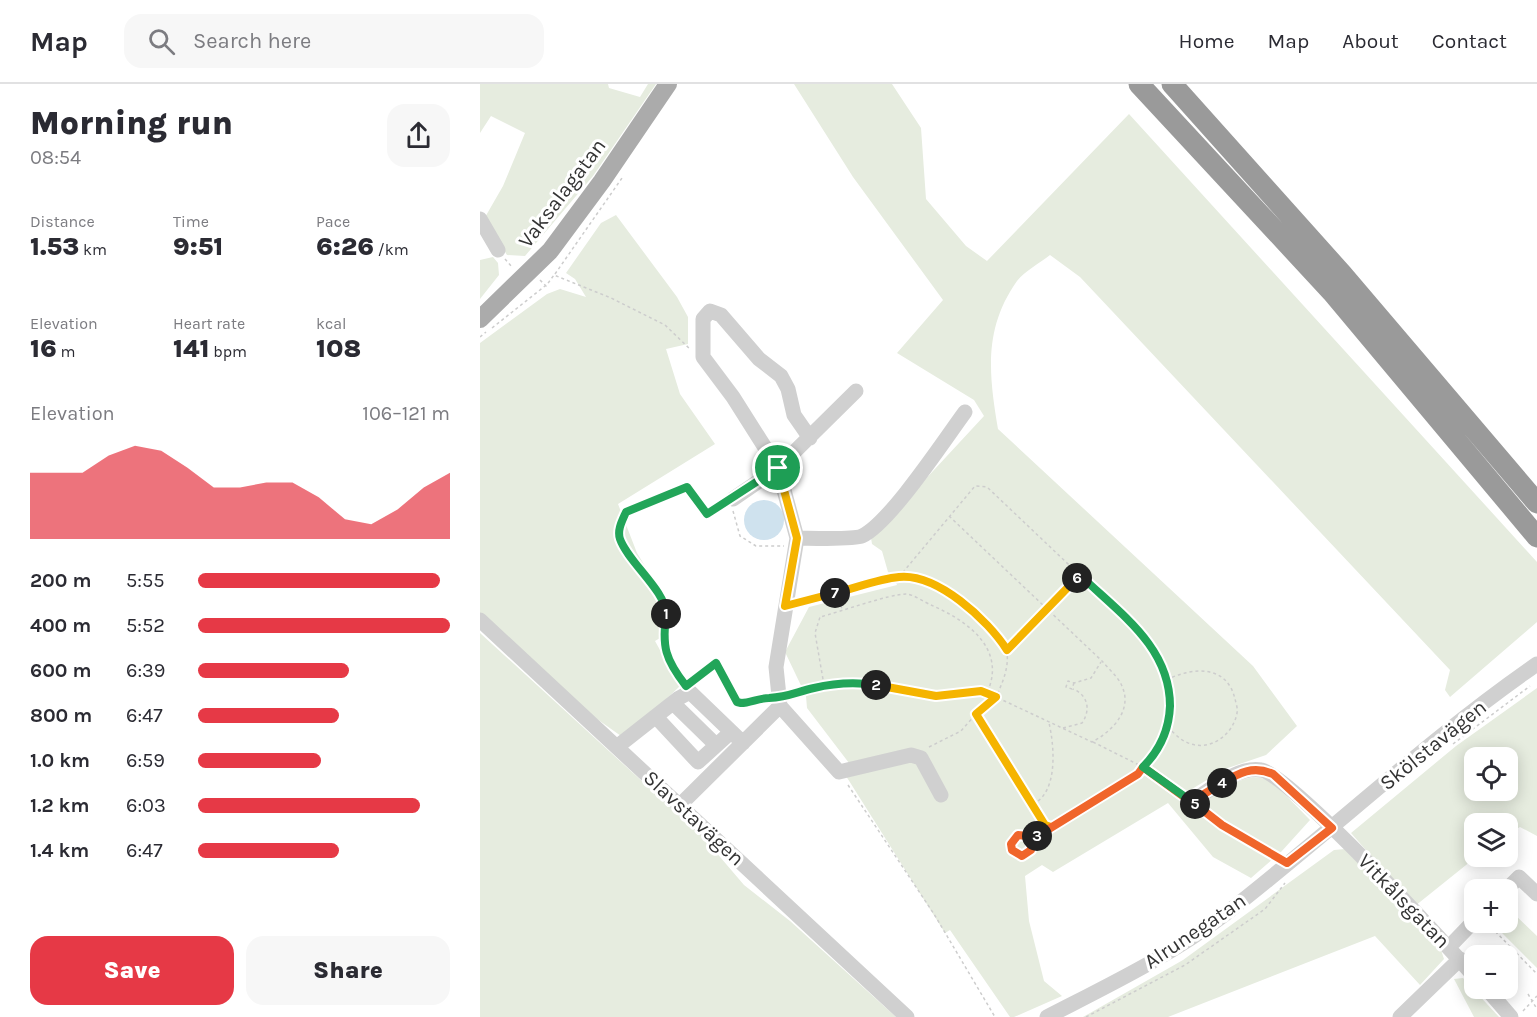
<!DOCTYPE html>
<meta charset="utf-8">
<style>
body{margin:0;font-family:Karla,sans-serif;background:#f7f7f7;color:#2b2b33;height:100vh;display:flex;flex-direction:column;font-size:22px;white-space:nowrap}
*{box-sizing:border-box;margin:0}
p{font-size:20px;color:#7c7c81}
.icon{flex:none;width:33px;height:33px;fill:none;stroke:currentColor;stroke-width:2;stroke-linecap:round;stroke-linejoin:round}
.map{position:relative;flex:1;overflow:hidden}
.details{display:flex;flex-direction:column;background:#fff;width:480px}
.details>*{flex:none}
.controls{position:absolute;left:984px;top:663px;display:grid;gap:12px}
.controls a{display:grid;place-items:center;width:54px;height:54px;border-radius:12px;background:#fff;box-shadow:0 3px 15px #0003;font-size:30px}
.pin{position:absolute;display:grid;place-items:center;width:51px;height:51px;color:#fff;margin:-26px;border:3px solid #fff;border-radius:50%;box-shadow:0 2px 6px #0007}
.km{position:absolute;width:30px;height:30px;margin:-15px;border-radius:50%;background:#222;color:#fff;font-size:16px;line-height:30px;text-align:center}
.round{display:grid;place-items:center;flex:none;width:63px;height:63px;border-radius:18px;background:#f7f7f7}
.summary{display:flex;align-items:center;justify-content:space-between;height:102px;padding:0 30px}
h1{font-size:33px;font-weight:800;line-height:45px}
.metrics{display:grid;grid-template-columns:repeat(3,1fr);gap:9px;height:102px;padding:6px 30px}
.metrics div{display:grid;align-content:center}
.metrics b{font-size:26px;font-weight:800}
.metrics small{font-size:16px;font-weight:400}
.metrics p{font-size:16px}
.chart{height:168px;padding:12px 30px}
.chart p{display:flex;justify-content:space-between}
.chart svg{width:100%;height:108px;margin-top:6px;fill:#e63946;opacity:.7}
.cta{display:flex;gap:12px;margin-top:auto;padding:12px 30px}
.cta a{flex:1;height:69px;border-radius:18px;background:#e63946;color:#fff;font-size:24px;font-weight:800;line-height:69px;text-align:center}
.cta a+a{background:#f7f7f7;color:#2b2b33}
ul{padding:0 30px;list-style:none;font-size:20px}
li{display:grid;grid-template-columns:96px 72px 1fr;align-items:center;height:45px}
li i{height:15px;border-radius:8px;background:#e63946}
header{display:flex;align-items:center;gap:36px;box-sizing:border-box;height:84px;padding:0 30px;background:#fff;border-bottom:2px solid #e1e1e2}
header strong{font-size:28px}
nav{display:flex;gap:33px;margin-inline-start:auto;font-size:21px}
.search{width:420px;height:54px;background:#f7f7f7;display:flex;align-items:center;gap:15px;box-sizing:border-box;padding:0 21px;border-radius:18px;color:#7c7c81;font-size:22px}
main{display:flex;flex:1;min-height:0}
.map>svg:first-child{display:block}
.green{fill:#e6ecdf;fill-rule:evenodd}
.water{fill:#cfe2ee}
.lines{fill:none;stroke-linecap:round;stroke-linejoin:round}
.path{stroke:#cdcdcd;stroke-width:1.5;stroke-dasharray:3 3;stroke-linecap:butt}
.minor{stroke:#d0d0d0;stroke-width:15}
.major{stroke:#ababab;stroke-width:18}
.highway{stroke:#9a9a9a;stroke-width:21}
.split-1-casing{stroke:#fff;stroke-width:12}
.split-2-casing{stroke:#fff;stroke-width:12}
.split-3-casing{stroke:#fff;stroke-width:12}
.split-4-casing{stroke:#fff;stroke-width:12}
.split-5-casing{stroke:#fff;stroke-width:12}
.split-6-casing{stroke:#fff;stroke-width:12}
.split-7-casing{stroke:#fff;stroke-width:12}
.split-8-casing{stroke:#fff;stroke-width:12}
.split-1{stroke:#22a559;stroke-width:8}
.split-2{stroke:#22a559;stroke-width:8}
.split-3{stroke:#f5b400;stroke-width:8}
.split-4{stroke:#f0652b;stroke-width:8}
.split-5{stroke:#f0652b;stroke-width:8}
.split-6{stroke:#22a559;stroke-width:8}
.split-7{stroke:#f5b400;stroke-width:8}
.split-8{stroke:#f5b400;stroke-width:8}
.labels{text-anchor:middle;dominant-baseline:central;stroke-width:6;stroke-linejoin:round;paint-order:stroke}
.street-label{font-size:21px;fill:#333;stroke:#fff}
</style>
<header>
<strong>Map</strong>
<div class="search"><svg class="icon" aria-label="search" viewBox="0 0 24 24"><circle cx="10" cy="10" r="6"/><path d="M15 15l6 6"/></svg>Search here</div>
<nav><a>Home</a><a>Map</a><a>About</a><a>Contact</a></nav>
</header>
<main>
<section class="details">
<div class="summary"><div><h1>Morning run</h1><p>08:54</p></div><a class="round"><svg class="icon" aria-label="share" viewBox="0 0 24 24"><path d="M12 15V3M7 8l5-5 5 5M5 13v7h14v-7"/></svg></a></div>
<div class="metrics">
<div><p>Distance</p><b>1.53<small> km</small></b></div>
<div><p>Time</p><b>9:51</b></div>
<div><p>Pace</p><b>6:26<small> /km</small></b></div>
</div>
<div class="metrics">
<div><p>Elevation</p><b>16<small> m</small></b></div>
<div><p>Heart rate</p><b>141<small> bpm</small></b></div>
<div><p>kcal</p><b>108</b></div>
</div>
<div class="chart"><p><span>Elevation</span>106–121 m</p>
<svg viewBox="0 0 160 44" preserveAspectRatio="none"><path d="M0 44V17L10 17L20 17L30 10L40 6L50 8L60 15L70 23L80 23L90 21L100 21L110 27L120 36L130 38L140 32L150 23L160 17V44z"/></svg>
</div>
<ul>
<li><b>200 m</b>5:55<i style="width:96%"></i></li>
<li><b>400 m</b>5:52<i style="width:100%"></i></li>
<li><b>600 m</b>6:39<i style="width:60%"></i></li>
<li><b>800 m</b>6:47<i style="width:56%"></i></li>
<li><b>1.0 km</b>6:59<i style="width:49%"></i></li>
<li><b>1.2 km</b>6:03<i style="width:88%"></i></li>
<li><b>1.4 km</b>6:47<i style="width:56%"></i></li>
</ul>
<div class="cta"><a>Save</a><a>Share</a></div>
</section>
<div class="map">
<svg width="1057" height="933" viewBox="0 0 1057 933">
<rect width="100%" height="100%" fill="#fff"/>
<path class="green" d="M0,0H128L129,4L160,13L168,0H176L113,92L45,172L27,171L4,135L23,102L45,49L11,32L0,49Z
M314,0H412L441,44L446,115L486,162L507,177L649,30L1057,478V538L970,613L965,606L970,586L600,193L570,171C560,179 545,187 537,197C503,245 509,291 518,345L773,582L817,642L786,671L745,685L707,708L719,719C784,681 779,684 830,736L801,768L771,794L733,773L688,719L573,788L562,781L545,792L549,837L564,897L582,912L534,933H530L470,846L465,849L366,692L369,679L327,624L326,612L305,568L329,523L417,501L413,492L408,488L402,467L392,460L391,454L504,332L494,316L417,269L463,216L373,93Z
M136,131L197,213L208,233V260L186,265L200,310L235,360L138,420L157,469L184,513L180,554L175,557L200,602L161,639L141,652L110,630L0,531V259L67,210L80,205L106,213L95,195L86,189L121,139Z
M13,173L18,179L19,191L0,215V176Z
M0,549L223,753L264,801L310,837L416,933H0Z
M1057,604V752L1040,743L1028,750V740H994L996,773L935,822L871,749L976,662ZM994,674H1028V706H994Z
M865,765L961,866L964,875L940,901L895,852L688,933H603L703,876L854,766Z
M1028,824L1057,852V884L1012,839L1028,838Z
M983,894L1019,933H994L974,895Z"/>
<path class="water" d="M264 436a20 20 0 1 1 40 0a20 20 0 1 1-40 0Z"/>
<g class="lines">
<path class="path" d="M25,175L32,183
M75,190L142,94
M60,196L66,202L74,191L131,214L185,241L211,266
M12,244L65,202
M0,253L6,248
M253,427L260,452L276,462H304
M419,493L495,402L507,403L667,555C697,597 700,657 656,692C633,710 604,724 578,740L571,743L565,741L496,630L516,613L612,658C633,647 654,625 641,600C637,592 628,584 622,577L469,432
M357,510L362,525
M527,565L599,491
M215,595L236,579L257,618L266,619L285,614
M202,596L183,558L186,527L140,455L139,443L146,428L207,403L227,430L241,422
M594,599L592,605L586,603L588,597L594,599L611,594L621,578
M344,601L335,549L340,533C359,528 410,510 426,510C433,510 444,518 451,521C488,537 527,565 507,609
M313,611C333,604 356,598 377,599C404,600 429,612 456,612C478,612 494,605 516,613C522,600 529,584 527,569C522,536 450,494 419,493L320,518
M688,643C693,648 699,655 706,658C728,669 753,652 757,629C758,625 756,619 755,615C747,581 714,583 688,595
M583,644L602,639C611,626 608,611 593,605
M613,658L663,683L702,711
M973,660L1050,602
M449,663L481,647L496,630
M368,701L454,830L515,933
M553,720C579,708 574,660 569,639
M722,726L797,773
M532 761a10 10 0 1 1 20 0a10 10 0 1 1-20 0Z
M552,756L570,743
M1007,839L1057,890
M1048,910L1057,925
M1043,927L1057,912
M606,933L705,881L785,825L805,799"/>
<path class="minor" d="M0,135L18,166
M253,415L298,384L376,307
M317,454C329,454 373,456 382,452C410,439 465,355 485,328
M0,536L427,933
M193,619L236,661
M300,622L359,688L431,671L441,674L461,711
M176,633L218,678L251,648
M138,662L199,614L210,608L263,659
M711,718C730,706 758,682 781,686C809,690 967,861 994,892
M200,721L300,622L296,583L317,454L298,384L253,313L223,273V235L230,227L241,231L279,275L301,292L308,305L314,331L330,354
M1026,806L1039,793L1057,810
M969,863L994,837
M1006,904L1031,933
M567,933C627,902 690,872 744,831C850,749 947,656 1057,580
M920,933L980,875"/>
<path class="major" d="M0,235L70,167L122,97L188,0"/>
<path class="highway" d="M659,0L852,208L1057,453
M692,0L863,191L1057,419"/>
</g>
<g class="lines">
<defs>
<path id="split-1" d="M186,530C186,507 148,478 140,455C137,446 142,437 146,428L207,403L227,430L298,384"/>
<path id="split-2" d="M186,530C182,563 185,575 206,602L236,579L257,618L261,619C270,619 279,614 289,614C309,613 316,608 334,604C355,599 375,598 396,601"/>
<path id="split-3" d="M396,601L456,612L501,607L516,613L496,630L565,741L571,743L557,752"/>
<path id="split-4" d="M557,752L551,756V766L542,772L532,766L531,760L538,751L547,752L551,756L658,690L663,683L711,718L742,699"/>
<path id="split-5" d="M715,720L742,741L807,779L852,744L793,690C773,681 759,689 742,699"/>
<path id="split-6" d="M597,494L600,491C639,529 690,562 690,622C689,647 680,666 663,683L715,720"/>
<path id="split-7" d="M355,509C376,504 398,495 419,493C457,489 508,536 527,566L597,494"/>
<path id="split-8" d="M298,384L317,454L305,522L355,509"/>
</defs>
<use href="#split-1" class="split-1-casing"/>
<use href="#split-2" class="split-2-casing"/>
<use href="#split-3" class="split-3-casing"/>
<use href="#split-4" class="split-4-casing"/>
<use href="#split-5" class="split-5-casing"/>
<use href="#split-6" class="split-6-casing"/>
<use href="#split-7" class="split-7-casing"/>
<use href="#split-8" class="split-8-casing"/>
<use href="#split-1" class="split-1"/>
<use href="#split-2" class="split-2"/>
<use href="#split-3" class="split-3"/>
<use href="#split-4" class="split-4"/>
<use href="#split-5" class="split-5"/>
<use href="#split-6" class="split-6"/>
<use href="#split-7" class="split-7"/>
<use href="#split-8" class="split-8"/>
</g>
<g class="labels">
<g class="street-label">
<text transform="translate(82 109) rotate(-53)">Vaksalagatan</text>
<text transform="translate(953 661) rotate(-39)">Skölstavägen</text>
<text transform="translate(214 734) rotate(43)">Slavstavägen</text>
<text transform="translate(924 817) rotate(46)">Vitkålsgatan</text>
<text transform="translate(715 847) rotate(-34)">Alrunegatan</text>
</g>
</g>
</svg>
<div class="controls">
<a><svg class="icon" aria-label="locate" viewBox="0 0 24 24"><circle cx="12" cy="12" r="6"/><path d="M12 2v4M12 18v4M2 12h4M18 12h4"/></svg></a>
<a><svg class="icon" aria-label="layers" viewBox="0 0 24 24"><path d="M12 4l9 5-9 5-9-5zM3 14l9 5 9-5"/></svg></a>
<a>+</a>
<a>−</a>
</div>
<div class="pin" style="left:298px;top:384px;background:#1e9e55"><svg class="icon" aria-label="arrive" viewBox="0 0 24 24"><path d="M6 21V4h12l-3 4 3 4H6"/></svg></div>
<b class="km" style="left:186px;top:530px">1</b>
<b class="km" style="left:396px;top:601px">2</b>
<b class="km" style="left:557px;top:752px">3</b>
<b class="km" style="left:742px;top:699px">4</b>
<b class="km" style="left:715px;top:720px">5</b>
<b class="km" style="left:597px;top:494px">6</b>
<b class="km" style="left:355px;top:509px">7</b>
</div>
</main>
